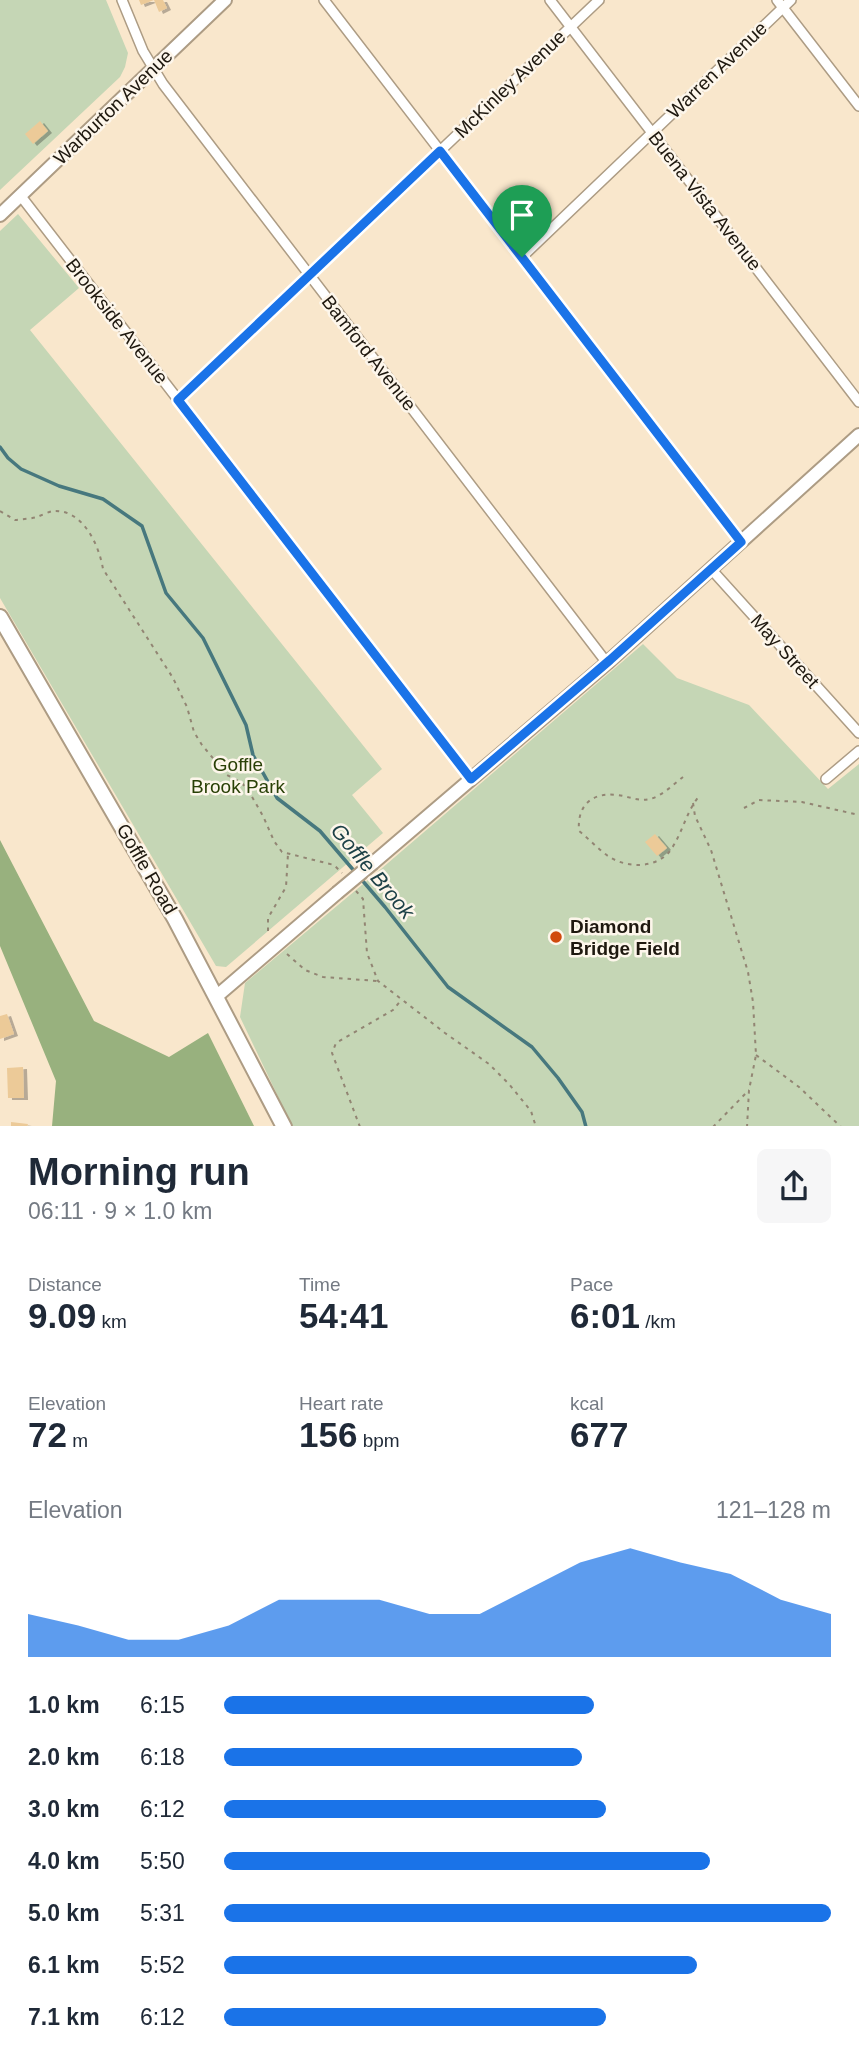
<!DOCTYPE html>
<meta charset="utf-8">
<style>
body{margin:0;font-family:Helvetica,sans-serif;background:#f6f6f7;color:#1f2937;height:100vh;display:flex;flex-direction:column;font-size:26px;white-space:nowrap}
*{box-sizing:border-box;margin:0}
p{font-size:23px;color:#747a83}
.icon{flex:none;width:38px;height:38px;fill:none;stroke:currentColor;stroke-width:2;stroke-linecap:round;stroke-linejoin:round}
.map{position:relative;height:1126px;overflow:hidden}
.panel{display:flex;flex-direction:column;background:#fff;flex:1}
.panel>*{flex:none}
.pin{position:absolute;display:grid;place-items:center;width:60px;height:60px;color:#fff;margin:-72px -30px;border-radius:50% 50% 50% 0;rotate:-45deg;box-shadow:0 0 7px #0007}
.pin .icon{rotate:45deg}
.round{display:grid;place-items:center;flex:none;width:74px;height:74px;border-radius:10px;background:#f6f6f7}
.overview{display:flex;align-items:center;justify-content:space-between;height:119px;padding:0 28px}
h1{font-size:38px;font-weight:600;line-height:52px}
.metrics{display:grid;grid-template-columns:repeat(3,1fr);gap:10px;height:119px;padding:7px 28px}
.metrics div{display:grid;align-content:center}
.metrics b{font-size:35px;font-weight:600}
.metrics small{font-size:19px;font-weight:400}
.metrics p{font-size:19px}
.chart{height:196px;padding:14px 28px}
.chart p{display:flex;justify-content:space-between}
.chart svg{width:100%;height:126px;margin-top:7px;fill:#1a73e8;opacity:.7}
ul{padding:0 28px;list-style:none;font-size:23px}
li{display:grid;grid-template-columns:112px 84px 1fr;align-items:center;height:52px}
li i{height:18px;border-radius:9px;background:#1a73e8}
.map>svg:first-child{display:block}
.green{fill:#c5d6b5}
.forest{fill:#98b17e}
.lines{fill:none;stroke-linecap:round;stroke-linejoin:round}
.stream{stroke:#47787e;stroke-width:3.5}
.building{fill:#ecca98;filter:url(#shadow)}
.street-casing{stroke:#ad9c84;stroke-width:12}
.secondary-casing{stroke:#ad9c84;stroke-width:16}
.primary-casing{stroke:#ad9c84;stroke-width:18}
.path{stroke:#928573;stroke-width:2;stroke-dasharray:3.5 5;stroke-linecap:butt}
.street{stroke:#fff;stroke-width:9}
.secondary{stroke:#fff;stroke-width:12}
.primary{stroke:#fff;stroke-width:14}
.secondary-bridge-casing{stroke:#ad9c84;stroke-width:16;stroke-linecap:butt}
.secondary-bridge{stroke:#fff;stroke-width:12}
.route-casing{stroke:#fff;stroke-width:14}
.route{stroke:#1a73e8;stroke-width:9}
.poi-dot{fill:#d04a0d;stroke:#fdf6eb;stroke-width:2.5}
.labels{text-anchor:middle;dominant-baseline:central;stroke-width:5;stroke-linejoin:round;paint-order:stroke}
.street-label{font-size:19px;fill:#1e180f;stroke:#fdf6eb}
.park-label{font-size:19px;fill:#294006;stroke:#fdf6eb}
.poi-label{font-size:19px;font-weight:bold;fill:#1e180f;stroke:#fdf6eb;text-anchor:start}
.water-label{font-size:21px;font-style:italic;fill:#1d4147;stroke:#fdf6eb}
</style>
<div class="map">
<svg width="859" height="1127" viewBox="0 0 859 1127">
<defs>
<filter id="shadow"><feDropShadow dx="4" dy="2" stdDeviation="0" flood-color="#0004"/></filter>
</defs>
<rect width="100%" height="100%" fill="#f9e7cc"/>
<path class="green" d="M0,0H106L128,53L125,67L120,77L0,190Z
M18,214L79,288L30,330L382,769L352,795L383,833L226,967L216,966L0,598V231Z
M643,644L677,678L749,705L828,789L859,764V1126H292L240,1017L245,983L381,869Z"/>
<path class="forest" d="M0,840L94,1021L169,1057L208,1033L254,1126H52L56,1081L0,946Z"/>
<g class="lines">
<path class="stream" d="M0,447L8,458L21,469L59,486L103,499L142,526L166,593L203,638L246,725L253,755L277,798L320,831L385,907L448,987L532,1047L558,1078L582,1112L586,1127"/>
</g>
<path class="building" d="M139,0H163L167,8L159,12L154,0L141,5Z
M40,121L48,131L33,144L25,134Z
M655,834L667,848L657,856L645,842Z
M7,1014L14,1034L0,1039V1016Z
M23,1067L24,1098H8L7,1068Z
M11,1122L28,1124L27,1127H11Z"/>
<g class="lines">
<defs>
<path id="street" d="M122,0L143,51L163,84L607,663
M324,0L741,542
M550,0L859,402
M777,0L859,106
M20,195L471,779
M522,257L791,0
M178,400L599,0
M711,569L859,733
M826,779L859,751"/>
<path id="secondary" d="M0,215L225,0
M373,863L607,663L859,435
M217,996L337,893"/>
<path id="primary" d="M0,617L175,919L284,1127"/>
</defs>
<use href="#street" class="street-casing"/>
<use href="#secondary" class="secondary-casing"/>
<use href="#primary" class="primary-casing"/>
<path class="path" d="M0,511L15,520C22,519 30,519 37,517C42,515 48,512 53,511C83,509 99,545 103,569L173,678L187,707L194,732L202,745L227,775L242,783L251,795L263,816L274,841L282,852L334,865L342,873
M683,777C674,784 662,796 650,799C639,802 628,796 617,795C591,792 577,806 579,831C589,839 598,849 608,856C627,869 659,869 672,848C683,831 687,810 700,795
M693,803L695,816L711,850L748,972L753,1002L756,1055L749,1090L747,1127
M744,808L759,800L802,802L859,815
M356,891L363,899L367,953L378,981L445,1033L489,1064L509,1084L531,1111L536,1127
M268,931V918L286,887L288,854
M287,954L305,970L323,977L378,981
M756,1055L799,1087L841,1127
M360,1127L332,1053L336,1043L393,1010L402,999
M713,1127L749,1090"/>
<use href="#street" class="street"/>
<use href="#secondary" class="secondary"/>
<use href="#primary" class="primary"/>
<defs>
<path id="secondary-bridge" d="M337,893L373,863"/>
</defs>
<use href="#secondary-bridge" class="secondary-bridge-casing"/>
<use href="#secondary-bridge" class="secondary-bridge"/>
</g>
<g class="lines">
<defs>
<path id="route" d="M440,151L741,542L610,660L471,779L178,400Z"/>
</defs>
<use href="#route" class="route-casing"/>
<use href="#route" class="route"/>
</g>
<circle class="poi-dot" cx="556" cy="937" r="7"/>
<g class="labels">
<g class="street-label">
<text transform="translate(717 70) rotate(-44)">Warren Avenue</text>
<text transform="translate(510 84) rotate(-44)">McKinley Avenue</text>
<text transform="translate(113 107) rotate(-44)">Warburton Avenue</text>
<text transform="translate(705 201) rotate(52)">Buena Vista Avenue</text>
<text transform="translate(117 321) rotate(52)">Brookside Avenue</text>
<text transform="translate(369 353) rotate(52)">Bamford Avenue</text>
<text transform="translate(785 651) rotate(48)">May Street</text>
<text transform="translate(147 869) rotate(60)">Goffle Road</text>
</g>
<g class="park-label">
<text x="238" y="764">Goffle<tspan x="238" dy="22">Brook Park</tspan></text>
</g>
<g class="poi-label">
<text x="570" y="926">Diamond<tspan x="570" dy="22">Bridge Field</tspan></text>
</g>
<g class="water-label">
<text transform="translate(373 871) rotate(50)">Goffle Brook</text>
</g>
</g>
</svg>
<div class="pin" style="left:522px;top:257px;background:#1e9e55"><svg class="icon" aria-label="arrive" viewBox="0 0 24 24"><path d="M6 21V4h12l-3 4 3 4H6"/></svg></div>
</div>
<section class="panel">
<div class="overview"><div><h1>Morning run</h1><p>06:11 · 9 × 1.0 km</p></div><a class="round"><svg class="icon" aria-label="share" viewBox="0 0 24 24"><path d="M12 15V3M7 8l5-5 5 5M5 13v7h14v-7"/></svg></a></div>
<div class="metrics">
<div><p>Distance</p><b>9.09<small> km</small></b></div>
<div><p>Time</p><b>54:41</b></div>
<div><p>Pace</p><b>6:01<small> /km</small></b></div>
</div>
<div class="metrics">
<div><p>Elevation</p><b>72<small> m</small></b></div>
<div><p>Heart rate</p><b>156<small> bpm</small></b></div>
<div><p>kcal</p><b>677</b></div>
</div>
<div class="chart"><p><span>Elevation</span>121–128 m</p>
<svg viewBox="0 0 160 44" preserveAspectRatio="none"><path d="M0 44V29L10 33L20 38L30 38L40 33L50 24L60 24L70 24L80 29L90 29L100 20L110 11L120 6L130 11L140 15L150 24L160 29V44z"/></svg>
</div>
<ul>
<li><b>1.0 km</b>6:15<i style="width:61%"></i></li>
<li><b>2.0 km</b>6:18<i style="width:59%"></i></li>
<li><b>3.0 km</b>6:12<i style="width:63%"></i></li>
<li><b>4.0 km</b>5:50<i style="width:80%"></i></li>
<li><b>5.0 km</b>5:31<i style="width:100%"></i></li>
<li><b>6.1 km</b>5:52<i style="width:78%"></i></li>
<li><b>7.1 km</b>6:12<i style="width:63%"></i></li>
</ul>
</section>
